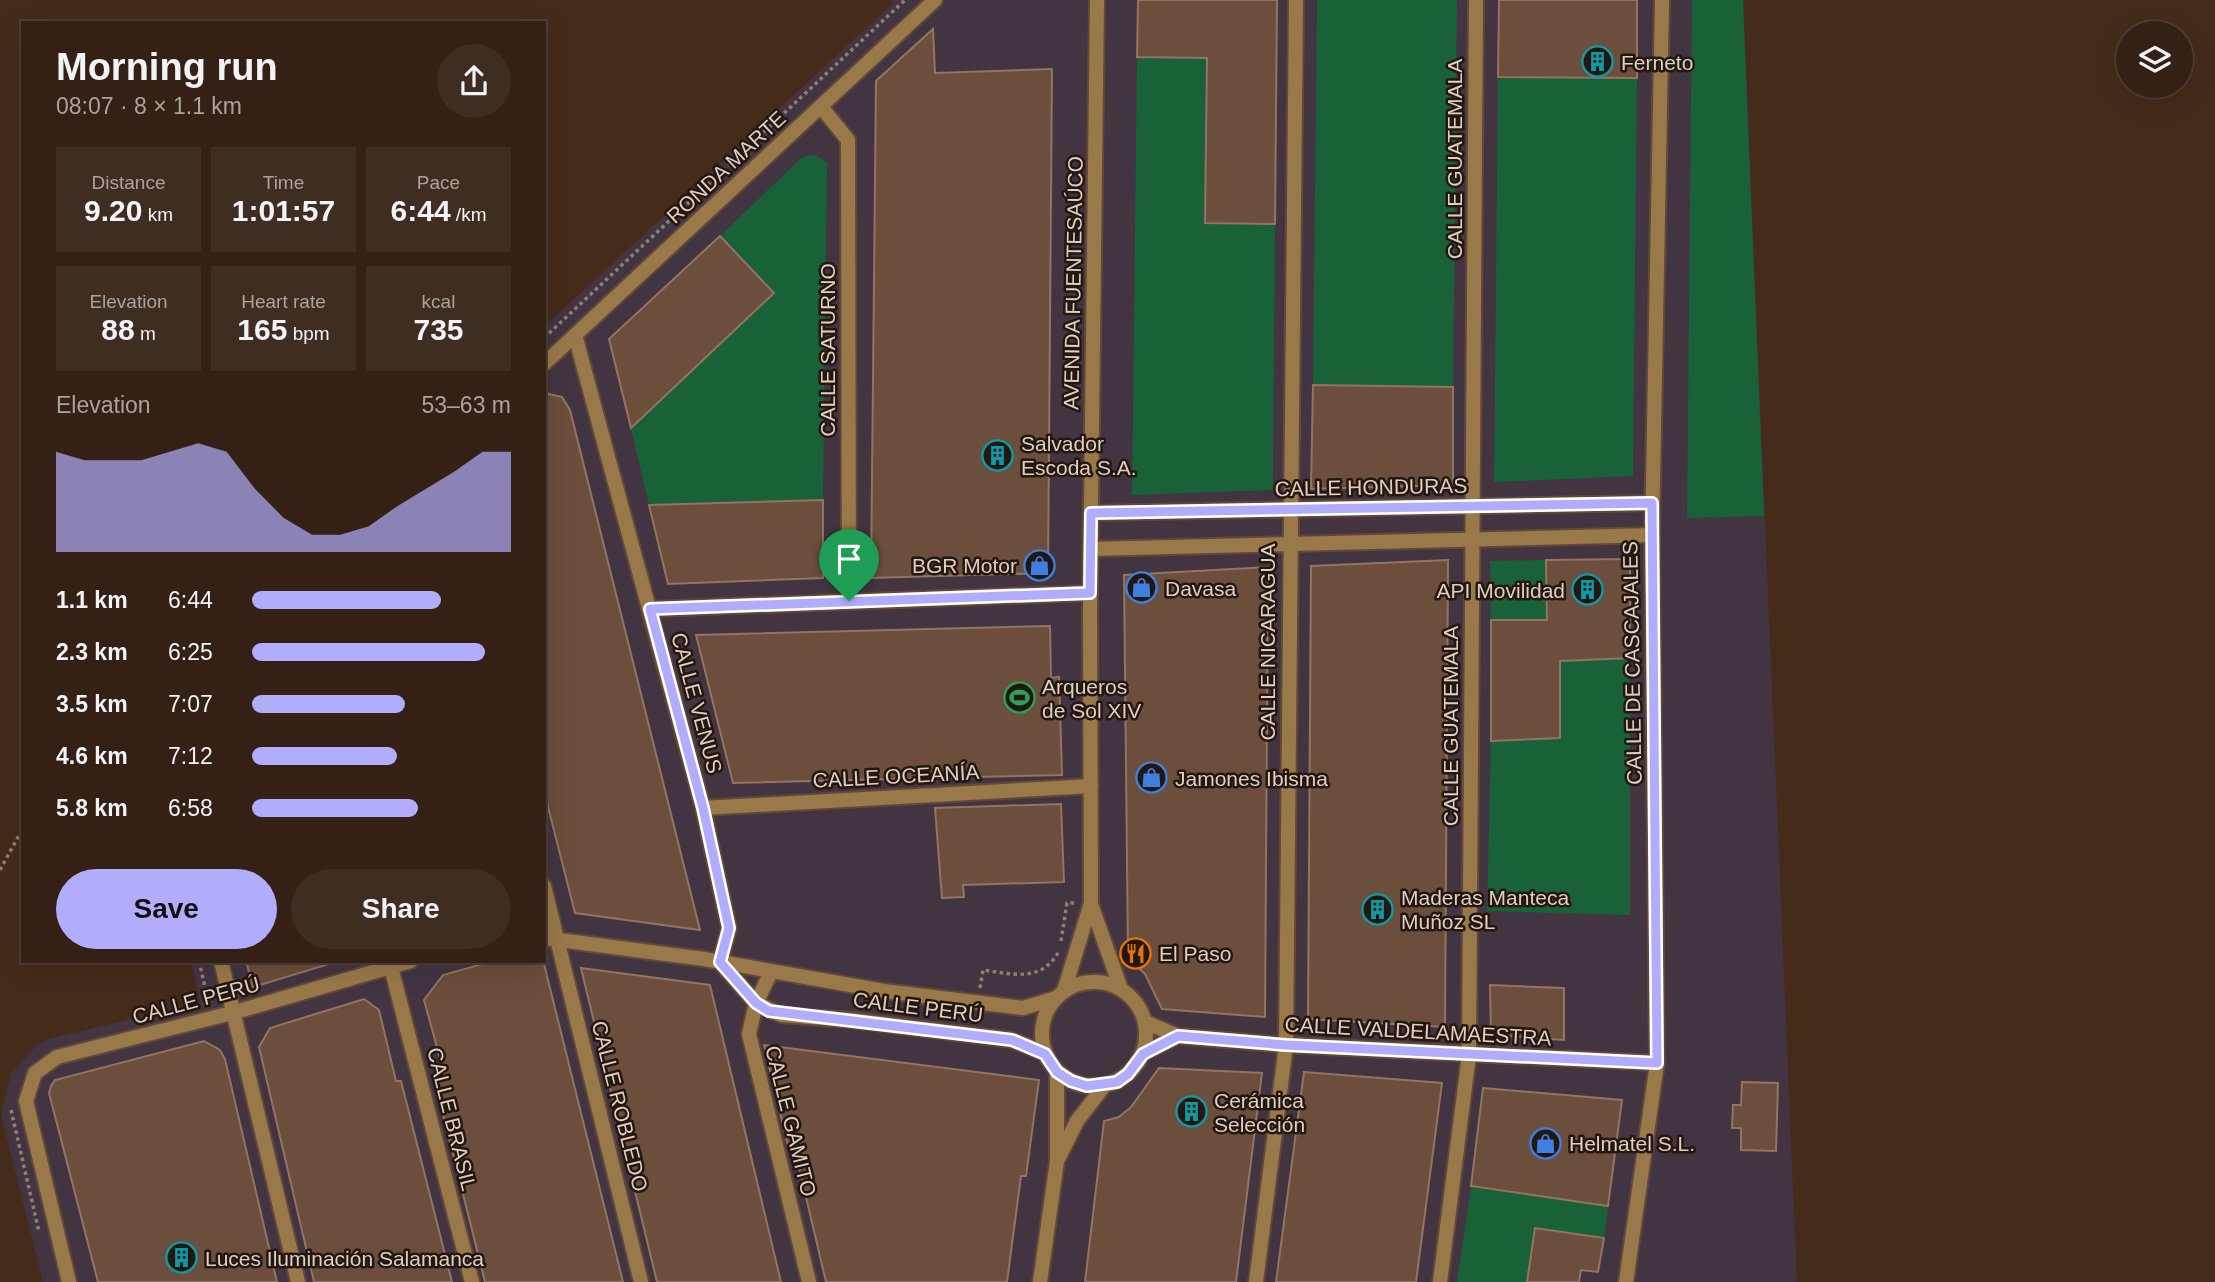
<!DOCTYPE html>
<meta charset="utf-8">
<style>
body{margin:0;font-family:Helvetica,sans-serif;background:#3f2d22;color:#f1f3f6;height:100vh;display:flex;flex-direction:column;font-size:26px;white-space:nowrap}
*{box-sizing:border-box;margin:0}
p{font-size:23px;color:#a9a3a0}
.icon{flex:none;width:38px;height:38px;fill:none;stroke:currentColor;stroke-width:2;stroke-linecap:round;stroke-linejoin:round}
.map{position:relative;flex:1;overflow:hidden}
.sheet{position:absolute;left:21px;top:21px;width:525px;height:942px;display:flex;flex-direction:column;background:#342014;border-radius:0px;box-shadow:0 7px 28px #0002,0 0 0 2px #4e3e34}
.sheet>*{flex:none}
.buttons{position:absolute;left:2116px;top:21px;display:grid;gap:14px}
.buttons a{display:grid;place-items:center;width:77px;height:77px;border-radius:50%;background:#342014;box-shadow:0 7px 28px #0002,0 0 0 2px #4e3e34;font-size:35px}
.pin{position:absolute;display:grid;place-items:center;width:60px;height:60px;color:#fff;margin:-72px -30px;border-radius:50% 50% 50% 0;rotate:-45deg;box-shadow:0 0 7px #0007}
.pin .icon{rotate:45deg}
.round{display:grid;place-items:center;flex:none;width:74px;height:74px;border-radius:37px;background:#3f2d22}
.head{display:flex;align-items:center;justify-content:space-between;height:119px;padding:0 35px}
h1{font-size:38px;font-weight:700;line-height:52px}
.metrics{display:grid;grid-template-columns:repeat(3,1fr);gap:10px;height:119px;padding:7px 35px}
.metrics div{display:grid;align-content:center;border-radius:0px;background:#3f2d22;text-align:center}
.metrics b{font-size:30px;font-weight:700}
.metrics small{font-size:19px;font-weight:400}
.metrics p{font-size:19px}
.chart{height:196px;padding:14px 35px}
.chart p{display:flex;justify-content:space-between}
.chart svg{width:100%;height:126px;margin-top:7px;fill:#b1adfa;opacity:.7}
.button{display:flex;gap:14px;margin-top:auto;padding:14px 35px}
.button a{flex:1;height:80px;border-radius:42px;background:#b1adfa;color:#111;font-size:28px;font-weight:700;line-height:80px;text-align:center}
.button a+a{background:#3f2d22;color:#f1f3f6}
ul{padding:0 35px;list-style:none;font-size:23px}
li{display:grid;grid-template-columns:112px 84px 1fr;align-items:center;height:52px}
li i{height:18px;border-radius:9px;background:#b1adfa}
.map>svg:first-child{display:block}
.industrial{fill:#433441}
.green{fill:#186139}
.building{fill:#6b4e3c;stroke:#937461;stroke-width:2}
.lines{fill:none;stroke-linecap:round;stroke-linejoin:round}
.minor-casing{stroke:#614838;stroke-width:18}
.tertiary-casing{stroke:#614838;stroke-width:18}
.path{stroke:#927d6f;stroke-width:3.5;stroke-dasharray:3.5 3.5;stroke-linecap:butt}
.minor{stroke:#99794a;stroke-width:14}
.tertiary{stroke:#99794a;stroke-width:14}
.route-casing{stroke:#fff;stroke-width:14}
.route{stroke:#b1adfa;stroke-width:9}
.labels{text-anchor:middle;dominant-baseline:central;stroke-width:5;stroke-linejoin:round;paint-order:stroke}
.poi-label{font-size:21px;fill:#dfcec3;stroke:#23170f;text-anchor:start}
.street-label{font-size:21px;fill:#dfcec3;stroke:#23170f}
</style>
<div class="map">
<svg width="2215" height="1282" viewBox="0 0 2215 1282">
<rect width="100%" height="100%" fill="#452b1a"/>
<path class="industrial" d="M890,0H1743L1797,1282H43L1,1115L11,1073L37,1045L49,1039L200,1002L191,961H544V327L893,3Z"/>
<path class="green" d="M1317,0H1457L1453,387L1313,385Z
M1692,0H1743L1764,516L1687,518Z
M1137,57L1207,58L1205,223L1275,224L1273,490L1132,495Z
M1498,77L1637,78L1633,476L1494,482Z
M810,155L817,156L827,163L823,500L649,505L631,428L774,294L720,236L801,158Z
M1546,560L1547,620H1491L1490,561Z
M1630,658V915L1487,911L1491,741L1560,738V660Z
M1471,1186L1608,1206L1604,1238L1535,1228L1527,1282H1457Z"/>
<path class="building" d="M1138,0H1277L1275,224L1205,223L1207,58L1137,57Z
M1499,0H1637V78L1498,77Z
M933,29L935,73L1052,69L1048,573L871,578L876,81Z
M720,236L774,293L631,428L609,339Z
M1313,385L1453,387V485L1311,489Z
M544,393L562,397L570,410L700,930L575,913L544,791Z
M823,500V578L668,584L649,505Z
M1630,559V658L1560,661V738L1491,741V620H1547L1546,560Z
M1448,560L1445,1027L1308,1019L1311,566Z
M1268,567L1265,1017L1162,1009L1145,974L1128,957L1124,575Z
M1050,626L1051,678L1059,677L1062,775L733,783L696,635Z
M1061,804L1064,882L963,885L964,897L942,898L935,808Z
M246,961H329V964L253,987Z
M493,961L544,964L623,1282H485L435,1082L446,1080L424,1000L443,975Z
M581,968L710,985L781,1282H657Z
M1490,985L1564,988V1040L1491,1035Z
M364,999L379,1010L396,1081H401L452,1282H314L259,1047L270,1028Z
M204,1041L220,1050L225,1059L277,1282H98L49,1093L51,1086L55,1080Z
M764,1045L1039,1080L1026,1176H1021L1007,1282H826L794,1146H788Z
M1159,1068L1262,1073L1236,1282H1085L1104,1121L1119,1117L1131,1107Z
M1304,1072L1442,1083L1416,1282H1276Z
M1742,1082L1778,1083L1776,1151L1741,1150V1128H1732L1733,1105H1741Z
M1483,1088L1622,1100L1608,1206L1471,1186Z
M1535,1228L1604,1238L1598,1272L1581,1270L1579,1282H1527Z"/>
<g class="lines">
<defs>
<path id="minor" d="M822,108L848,140L849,601
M575,335L703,808L729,928L720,962
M544,364L935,0
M1091,513L1652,503
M1091,549L1652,535
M650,609L1090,593
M703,808L1091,786
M544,886L641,1282
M544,938L704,959L884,991L1023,1008L1056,998
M221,961L298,1282
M720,962L756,1003L781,1015L851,1020L1012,1040L1045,1053
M391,967L472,1282
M771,972L756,1003L749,1034L809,1282
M1145,1022L1178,1036L1286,1045L1657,1063
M1143,1053L1178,1036
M69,1282L26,1101L35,1073L57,1057L232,1013L411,961
M1256,1282L1286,1045L1296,0
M1440,1282L1469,1055L1476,0
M1626,1282L1657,1063L1652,535L1662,0"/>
<path id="tertiary" d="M1091,904L1121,989
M1042 1034a52 52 0 1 1 104 0a52 52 0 1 1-104 0Z
M1064,991L1091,903L1090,593L1097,0
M1059,1157L1077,1121L1104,1086
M1040,1282L1057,1161V1071"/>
</defs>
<use href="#minor" class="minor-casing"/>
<use href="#tertiary" class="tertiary-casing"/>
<path class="path" d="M544,338L905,0
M0,870L23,828
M1061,941L1067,903H1077
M199,961L207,996L204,1005
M980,988L983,970C1012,974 1042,983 1059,951
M11,1110L39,1232"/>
<use href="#minor" class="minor"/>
<use href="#tertiary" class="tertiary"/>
</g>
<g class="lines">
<defs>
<path id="route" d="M1652,503L1657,1063L1286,1045L1178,1036L1143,1054L1128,1074L1117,1082L1087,1086L1071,1081L1057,1072L1045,1054L1012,1040L769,1011L756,1003L720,962L729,928L703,808L650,609L1090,593L1091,513Z"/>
</defs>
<use href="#route" class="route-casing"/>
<use href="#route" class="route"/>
</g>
<defs>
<symbol id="building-ring" viewBox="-11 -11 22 22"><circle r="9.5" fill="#23170f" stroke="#0f9aa8" stroke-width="1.5"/><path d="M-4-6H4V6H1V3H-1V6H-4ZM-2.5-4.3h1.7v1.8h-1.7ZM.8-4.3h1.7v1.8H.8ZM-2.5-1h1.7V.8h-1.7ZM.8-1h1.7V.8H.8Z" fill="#0f9aa8"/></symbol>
<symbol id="shop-ring" viewBox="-11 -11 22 22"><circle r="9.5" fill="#23170f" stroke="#3f7fe0" stroke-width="1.5"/><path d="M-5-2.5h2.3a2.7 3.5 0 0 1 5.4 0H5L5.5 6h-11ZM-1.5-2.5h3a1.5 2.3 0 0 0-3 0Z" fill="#3f7fe0"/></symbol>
<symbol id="stadium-ring" viewBox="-11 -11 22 22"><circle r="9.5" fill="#23170f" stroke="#2e9e5b" stroke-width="1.5"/><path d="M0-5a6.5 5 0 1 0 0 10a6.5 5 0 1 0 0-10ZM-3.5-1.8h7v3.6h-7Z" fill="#2e9e5b"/></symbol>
<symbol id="restaurant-ring" viewBox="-11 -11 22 22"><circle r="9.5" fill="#23170f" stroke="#e8710a" stroke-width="1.5"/><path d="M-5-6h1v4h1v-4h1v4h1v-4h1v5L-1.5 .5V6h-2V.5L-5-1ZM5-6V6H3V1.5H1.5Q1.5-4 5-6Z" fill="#e8710a"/></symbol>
</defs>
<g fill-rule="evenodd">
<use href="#building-ring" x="1580" y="44" width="35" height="35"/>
<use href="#building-ring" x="980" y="438" width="35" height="35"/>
<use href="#shop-ring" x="1022" y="548" width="35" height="35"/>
<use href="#shop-ring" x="1124" y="570" width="35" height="35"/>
<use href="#building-ring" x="1570" y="572" width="35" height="35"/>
<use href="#stadium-ring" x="1002" y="680" width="35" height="35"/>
<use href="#shop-ring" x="1134" y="760" width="35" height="35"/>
<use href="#building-ring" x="1360" y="892" width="35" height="35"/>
<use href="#restaurant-ring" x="1118" y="936" width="35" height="35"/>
<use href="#building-ring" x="1174" y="1094" width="35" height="35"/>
<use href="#shop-ring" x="1528" y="1126" width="35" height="35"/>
<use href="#building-ring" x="164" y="1240" width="35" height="35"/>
</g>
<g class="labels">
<g class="poi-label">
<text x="1621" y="62">Ferneto</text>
<text x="1021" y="443">Salvador<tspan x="1021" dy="24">Escoda S.A.</tspan></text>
<text x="1017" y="565" text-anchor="end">BGR Motor</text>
<text x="1165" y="588">Davasa</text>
<text x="1565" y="590" text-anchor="end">API Movilidad</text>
<text x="1042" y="686">Arqueros<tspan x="1042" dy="24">de Sol XIV</tspan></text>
<text x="1175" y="778">Jamones Ibisma</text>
<text x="1401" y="897">Maderas Manteca<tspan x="1401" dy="24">Muñoz SL</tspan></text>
<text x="1159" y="953">El Paso</text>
<text x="1214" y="1100">Cerámica<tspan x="1214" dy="24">Selección</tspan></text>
<text x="1569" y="1143">Helmatel S.L.</text>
<text x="205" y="1258">Luces Iluminación Salamanca</text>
</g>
<g class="street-label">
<text transform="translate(1454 159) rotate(-90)">CALLE GUATEMALA</text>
<text transform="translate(726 167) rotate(-43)">RONDA MARTE</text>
<text transform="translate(1073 283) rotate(-89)">AVENIDA FUENTESAÚCO</text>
<text transform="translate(827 350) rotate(-90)">CALLE SATURNO</text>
<text transform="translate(1371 487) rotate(-1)">CALLE HONDURAS</text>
<text transform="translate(1267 642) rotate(-90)">CALLE NICARAGUA</text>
<text transform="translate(1632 663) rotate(-91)">CALLE DE CASCAJALES</text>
<text transform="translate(697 703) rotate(75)">CALLE VENUS</text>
<text transform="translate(1450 726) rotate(-90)">CALLE GUATEMALA</text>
<text transform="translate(896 776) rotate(-3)">CALLE OCEANÍA</text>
<text transform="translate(196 1000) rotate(-15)">CALLE PERÚ</text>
<text transform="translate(918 1007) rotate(7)">CALLE PERÚ</text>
<text transform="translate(1418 1031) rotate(3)">CALLE VALDELAMAESTRA</text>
<text transform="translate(620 1106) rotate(76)">CALLE ROBLEDO</text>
<text transform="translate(452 1119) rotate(76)">CALLE BRASIL</text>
<text transform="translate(791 1121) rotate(76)">CALLE GAMITO</text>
</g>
</g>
</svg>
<div class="buttons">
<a><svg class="icon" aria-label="layers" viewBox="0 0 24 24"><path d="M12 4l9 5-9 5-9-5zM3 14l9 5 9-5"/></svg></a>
</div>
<div class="pin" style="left:849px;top:601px;background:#1e9e55"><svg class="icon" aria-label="arrive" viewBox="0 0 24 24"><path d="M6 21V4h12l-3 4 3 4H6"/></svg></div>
<section class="sheet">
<div class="head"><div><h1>Morning run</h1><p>08:07 · 8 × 1.1 km</p></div><a class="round"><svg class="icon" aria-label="share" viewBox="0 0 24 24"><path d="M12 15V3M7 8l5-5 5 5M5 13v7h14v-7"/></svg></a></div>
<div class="metrics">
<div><p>Distance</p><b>9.20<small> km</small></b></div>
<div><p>Time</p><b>1:01:57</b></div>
<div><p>Pace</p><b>6:44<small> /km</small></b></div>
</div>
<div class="metrics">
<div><p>Elevation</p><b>88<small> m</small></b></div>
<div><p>Heart rate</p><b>165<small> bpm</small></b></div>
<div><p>kcal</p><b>735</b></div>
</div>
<div class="chart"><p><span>Elevation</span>53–63 m</p>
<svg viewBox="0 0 160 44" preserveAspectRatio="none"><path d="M0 44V9L10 12L20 12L30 12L40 9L50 6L60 9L70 22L80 32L90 38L100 38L110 35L120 28L130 22L140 16L150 9L160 9V44z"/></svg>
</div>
<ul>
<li><b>1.1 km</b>6:44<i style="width:73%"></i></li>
<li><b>2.3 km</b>6:25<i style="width:90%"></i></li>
<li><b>3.5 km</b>7:07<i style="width:59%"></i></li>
<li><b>4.6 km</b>7:12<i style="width:56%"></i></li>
<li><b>5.8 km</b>6:58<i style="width:64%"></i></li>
</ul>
<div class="button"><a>Save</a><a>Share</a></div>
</section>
</div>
